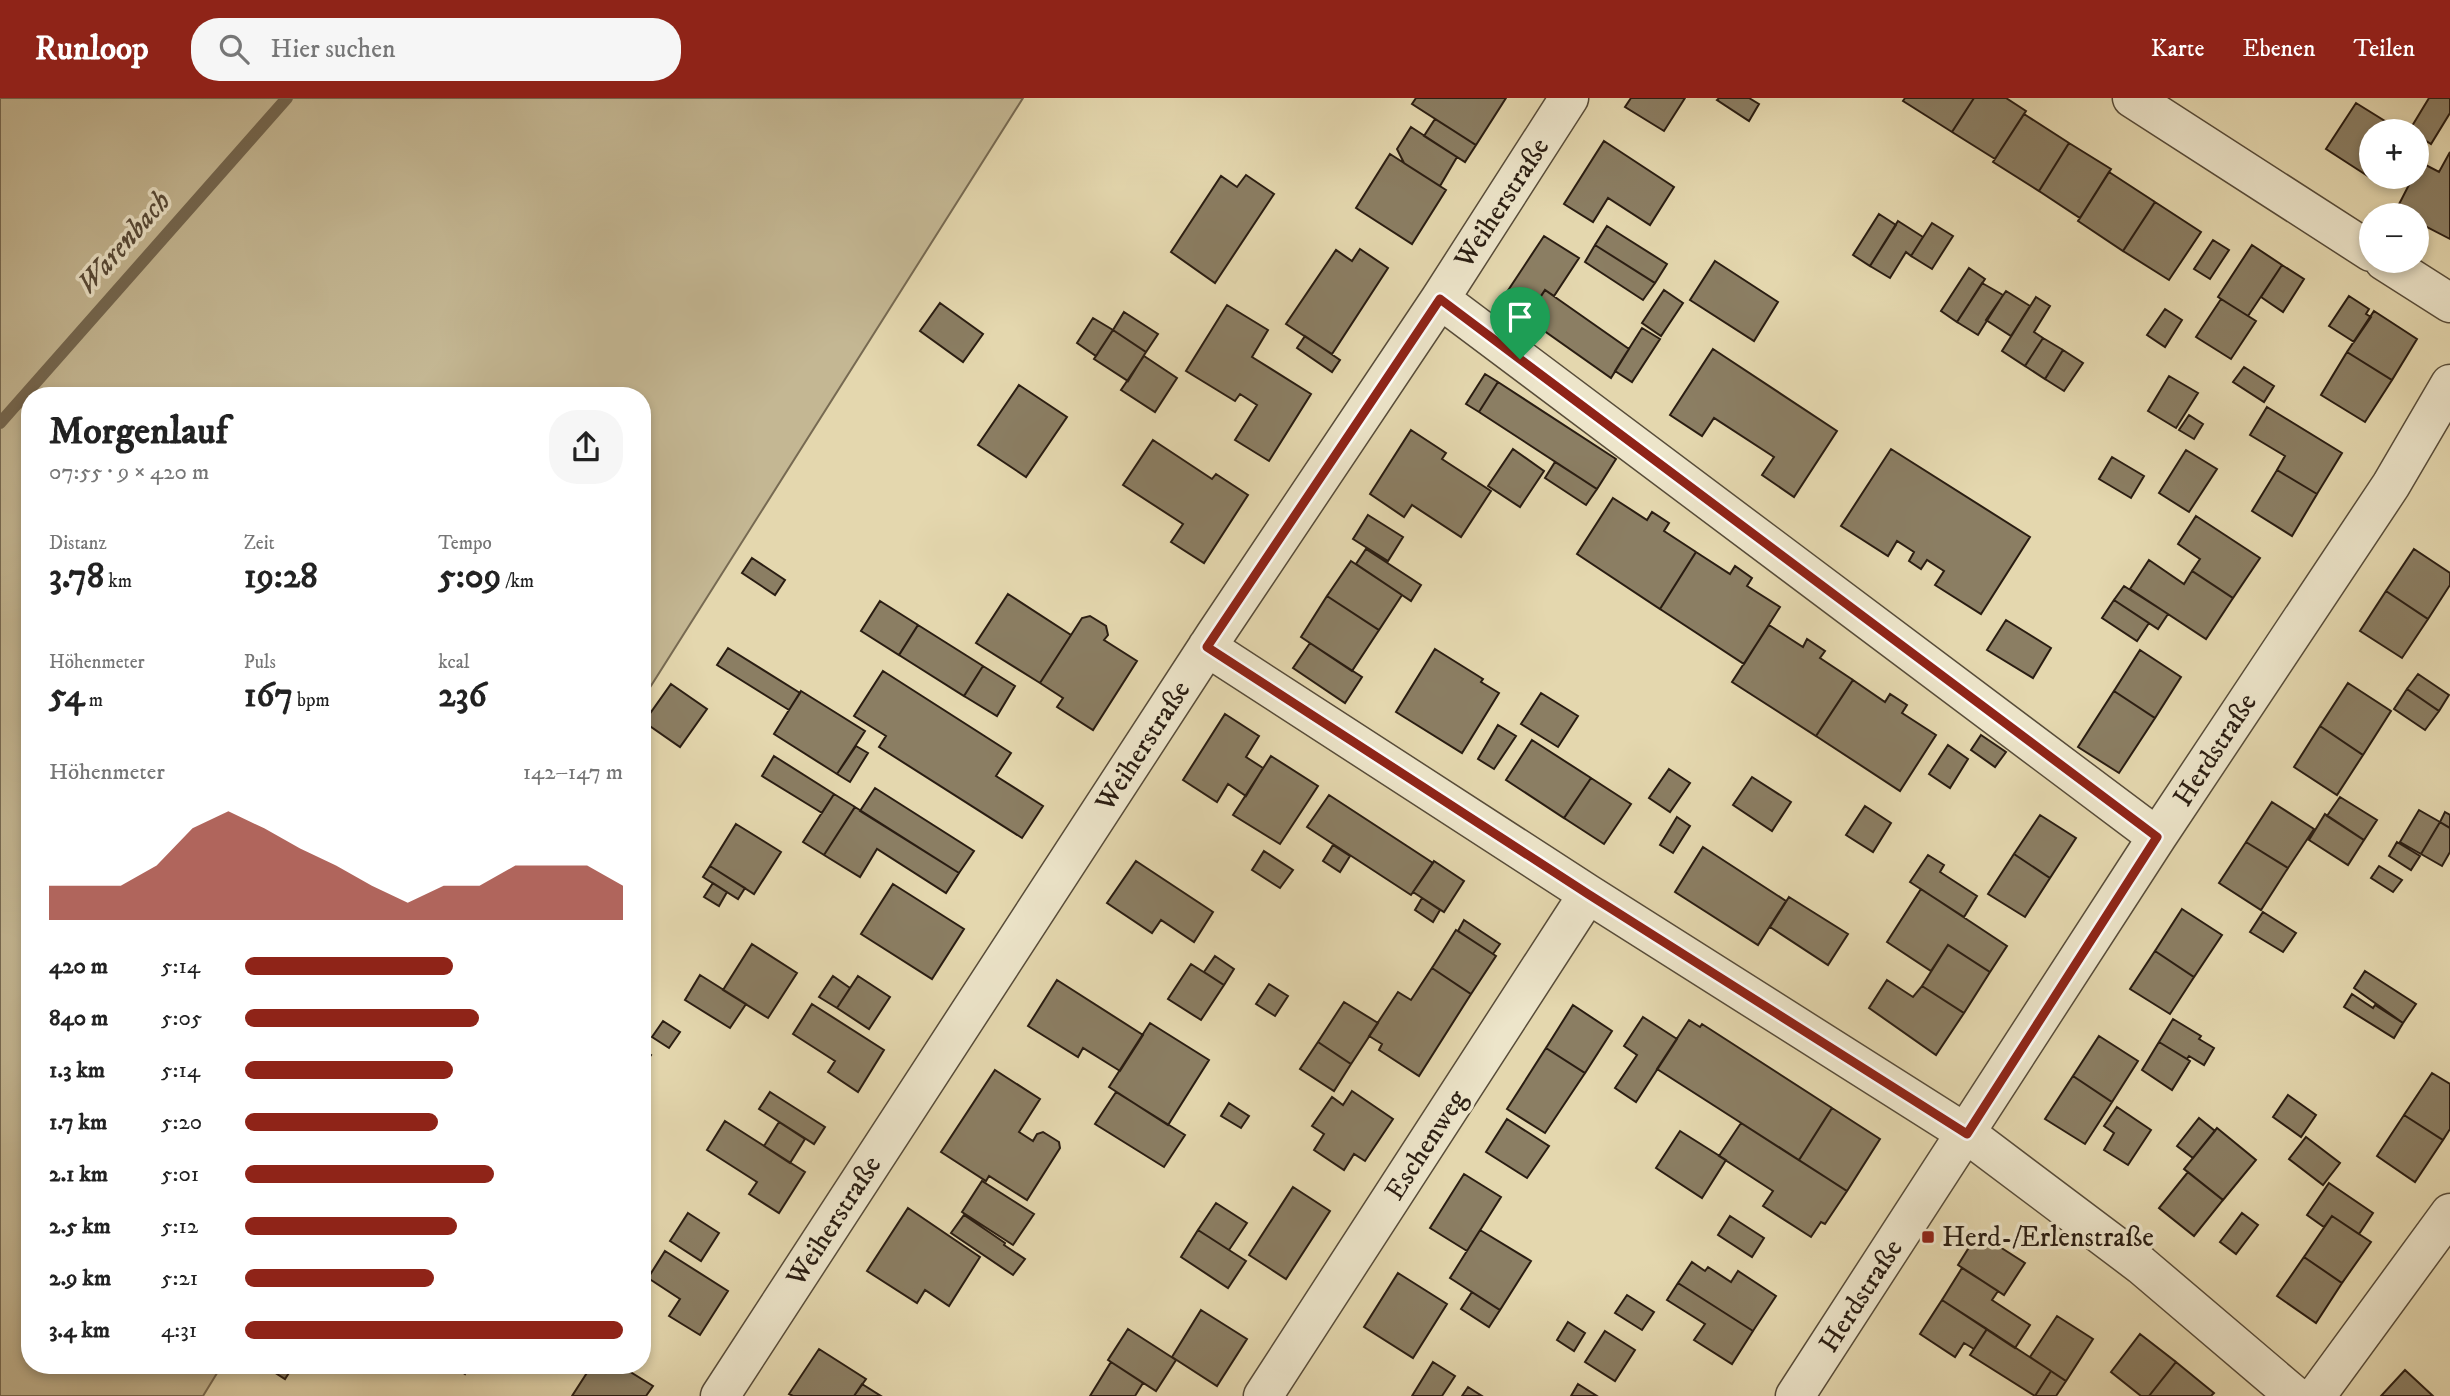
<!DOCTYPE html>
<html lang="de">
<meta charset="utf-8">
<style>
body{margin:0;font-family:"IM FELL DW Pica",serif;background:#f6f6f6;color:#222;height:100vh;display:flex;flex-direction:column;font-size:26px;white-space:nowrap}
*{box-sizing:border-box;margin:0}
p{font-size:23px;color:#767676}
.icon{flex:none;width:38px;height:38px;fill:none;stroke:currentColor;stroke-width:2;stroke-linecap:round;stroke-linejoin:round}
.map{position:relative;flex:1;overflow:hidden}
.panel{position:absolute;left:21px;top:289px;width:630px;height:987px;display:flex;flex-direction:column;background:#fff;border-radius:28px;box-shadow:0 4px 10px #0003}
.panel>*{flex:none}
.controls{position:absolute;left:2359px;top:21px;display:grid;gap:14px}
.controls a{display:grid;place-items:center;width:70px;height:70px;border-radius:50%;background:#fff;box-shadow:0 4px 10px #0003;font-size:35px}
.pin{position:absolute;display:grid;place-items:center;width:60px;height:60px;color:#fff;margin:-72px -30px;border-radius:50% 50% 50% 0;rotate:-45deg;box-shadow:0 0 7px #0007}
.pin .icon{rotate:45deg}
.round{display:grid;place-items:center;flex:none;width:74px;height:74px;border-radius:28px;background:#f6f6f6}
.summary{display:flex;align-items:center;justify-content:space-between;height:119px;padding:0 28px}
h1{font-size:38px;font-weight:700;line-height:52px}
.figures{display:grid;grid-template-columns:repeat(3,1fr);gap:10px;height:119px;padding:7px 28px}
.figures div{display:grid;align-content:center}
.figures b{font-size:35px;font-weight:700}
.figures small{font-size:19px;font-weight:400}
.figures p{font-size:19px}
.chart{height:196px;padding:14px 28px}
.chart p{display:flex;justify-content:space-between}
.chart svg{width:100%;height:126px;margin-top:7px;fill:#8f2418;opacity:.7}
ul{padding:0 28px;list-style:none;font-size:23px}
li{display:grid;grid-template-columns:112px 84px 1fr;align-items:center;height:52px}
li i{height:18px;border-radius:9px;background:#8f2418}
header{display:flex;align-items:center;gap:42px;box-sizing:border-box;height:98px;padding:0 35px;background:#8f2418;color:#fff}
header strong{font-size:33px}
nav{display:flex;gap:38px;margin-inline-start:auto;font-size:24px}
.search{width:490px;height:63px;background:#f6f6f6;display:flex;align-items:center;gap:18px;box-sizing:border-box;padding:0 24px;border-radius:28px;color:#767676;font-size:26px}
.map>svg:first-child{display:block}
.green{fill:#c4b793;stroke:#776a52;stroke-width:2}
.lines{fill:none;stroke-linecap:round;stroke-linejoin:round}
.stream{stroke:#746750;stroke-width:12}
.building{fill:#8b7e63;stroke:#2a1d12;stroke-width:2}
.minor-casing{stroke:#584c39;stroke-width:41}
.minor{stroke:#ede5ca;stroke-width:38}
.route-casing{stroke:#fff;stroke-width:14}
.route{stroke:#8f2418;stroke-width:9}
.poi-dot{fill:#8f2418;stroke:#ede5ca;stroke-width:2.5}
.labels{text-anchor:middle;dominant-baseline:central;stroke-width:7;stroke-linejoin:round;paint-order:stroke}
.street-label{font-size:28px;fill:#2a1d12;stroke:#ede5ca}
.poi-label{font-size:28px;fill:#2a1d12;stroke:#ede5ca;text-anchor:start}
.water-label{font-size:30px;font-style:italic;fill:#554836;stroke:#ede5ca}
</style>
<header>
<strong>Runloop</strong>
<div class="search"><svg class="icon" aria-label="search" viewBox="0 0 24 24"><circle cx="10" cy="10" r="6"/><path d="M15 15l6 6"/></svg>Hier suchen</div>
<nav><a>Karte</a><a>Ebenen</a><a>Teilen</a></nav>
</header>
<div class="map">
<svg width="2450" height="1298" viewBox="0 0 2450 1298">
<rect width="100%" height="100%" fill="#e4d7ae"/>
<filter id="stains"><feTurbulence type="fractalNoise" baseFrequency=".00286" numOctaves="4"/><feColorMatrix values="0 0 0 0 .2 0 0 0 0 .09 0 0 0 0 .02 0 0 0 .5 -.17"/></filter>
<radialGradient id="worn" r=".72"><stop offset=".6" stop-color="#630" stop-opacity="0"/><stop offset="1" stop-color="#630" stop-opacity=".3"/></radialGradient>
<path class="green" d="M0,0H1023L642,602V298H30V1267H222L203,1298H0Z"/>
<g class="lines">
<path class="stream" d="M0,325L287,0"/>
</g>
<path class="building" d="M1416,0H1506L1476,47L1412,6Z
M1631,0H1685L1664,33L1625,9Z
M1719,0H1749L1759,6L1749,23L1717,2Z
M1905,0H1974L1952,34L1903,3Z
M1974,0H2006L2026,13L1995,61L1952,34Z
M2429,0H2450V15L2431,46L2417,37V33H2409Z
M2356,5L2401,33H2371V79H2385L2380,86L2326,51Z
M2024,16L2069,45L2039,93L1993,64Z
M1435,21L1476,47L1465,64L1424,38Z
M1411,29L1457,59L1440,88L1404,65L1397,51Z
M1604,43L1674,89L1650,127L1608,100L1593,124L1564,106Z
M2069,45L2111,71L2080,120L2039,93Z
M2450,54V141L2417,124V117H2403L2395,114L2413,79H2417V71L2420,64L2439,74Z
M1390,56L1446,92L1412,146L1356,110Z
M2109,74L2155,104L2123,153L2078,123Z
M1246,77L1274,96L1215,185L1171,154L1221,78L1237,89Z
M2155,104L2201,134L2169,182L2123,153Z
M1879,116L1896,127L1870,168L1853,157Z
M1898,123L1923,139L1911,158L1906,154L1890,180L1870,168Z
M1932,125L1953,138L1932,171L1911,158Z
M1607,128L1667,166L1655,185L1595,147Z
M1544,138L1579,160L1554,198L1545,192L1529,217L1503,200Z
M2213,142L2229,152L2210,181L2194,171Z
M1595,147L1655,185L1643,202L1585,164Z
M2252,147L2282,167L2248,218L2218,199Z
M1360,151L1388,170L1332,256L1286,226L1336,152L1352,163Z
M1715,163L1778,204L1754,243L1690,202Z
M2282,167L2304,181L2283,214L2261,199Z
M1969,170L1985,181L1957,224L1941,213Z
M1982,185L2003,197L1978,237L1957,224Z
M1545,192L1629,251L1611,280L1526,220Z
M1664,192L1683,205L1661,238L1642,225Z
M2006,193L2030,208L2011,238L1986,222Z
M2349,198L2369,211L2366,216L2371,219L2354,244L2329,228Z
M2036,199L2050,208L2034,234L2043,240L2025,268L2002,253Z
M2221,201L2256,223L2231,261L2196,239Z
M940,205L983,236L963,264L920,233Z
M1227,207L1268,232L1252,259L1311,296L1269,363L1235,342L1257,307L1240,296L1235,303L1186,273Z
M2165,211L2182,222L2165,249L2147,237Z
M2374,213L2417,241L2392,282L2347,254Z
M1124,214L1158,236L1146,254L1113,232Z
M1093,220L1113,232L1096,258L1077,245Z
M1642,230L1660,241L1632,284L1615,273Z
M1113,232L1146,254L1128,283L1094,261Z
M1305,238L1340,262L1332,274L1297,250Z
M2043,240L2063,252L2045,281L2025,268Z
M1713,251L1837,333L1794,399L1762,377L1774,359L1714,320L1702,338L1670,317Z
M2063,252L2083,265L2064,293L2045,281Z
M2347,254L2392,282L2365,324L2321,297Z
M1144,258L1177,280L1155,314L1121,292Z
M2244,269L2274,288L2264,304L2233,284Z
M1485,276L1498,284L1479,314L1466,306Z
M2169,278L2198,295L2176,330L2148,313Z
M1498,284L1616,361L1597,391L1479,314Z
M1019,287L1067,319L1026,379L978,347Z
M2267,309L2342,355L2317,396L2277,372L2285,358L2250,337Z
M2189,317L2203,326L2194,341L2179,332Z
M1411,332L1446,355L1442,361L1491,393L1461,439L1412,407L1404,419L1370,396Z
M1153,342L1212,381L1216,376L1248,397L1204,465L1171,444L1183,426L1123,387Z
M1513,351L1544,373L1520,409L1488,388Z
M1891,351L2030,439L1981,516L1935,487L1944,473L1927,462L1921,471L1909,463L1914,454L1897,443L1888,458L1841,428Z
M2186,352L2217,371L2189,414L2159,395Z
M2112,359L2144,378L2131,400L2099,381Z
M1555,364L1597,391L1586,407L1545,380Z
M2277,372L2317,396L2292,438L2252,413Z
M1613,400L1647,422L1652,414L1669,425L1664,433L1696,454L1660,511L1577,456Z
M1368,417L1403,439L1388,463L1353,441Z
M2196,418L2260,460L2233,500L2192,473L2200,461L2178,446Z
M1366,451L1421,487L1411,503L1356,466Z
M2414,451L2450,475V487L2428,521L2386,493Z
M1696,454L1730,476L1735,468L1752,480L1747,488L1780,509L1744,566L1660,511Z
M752,460L785,482L775,497L742,475Z
M2149,462L2184,486L2192,473L2233,500L2206,541L2130,491Z
M1351,463L1402,497L1379,532L1327,498Z
M2124,488L2168,516L2158,531L2114,502Z
M2386,493L2428,521L2402,560L2360,533Z
M1008,496L1071,537L1040,585L976,545Z
M1327,498L1379,532L1352,573L1301,539Z
M2114,502L2149,525L2137,543L2102,520Z
M880,503L918,527L899,557L861,533Z
M1090,518L1106,528L1108,537L1104,542L1137,563L1093,632L1057,609L1063,600L1040,585L1082,520Z
M2006,522L2051,550L2033,580L1987,552Z
M918,527L983,568L964,598L899,557Z
M1769,527L1803,549L1807,541L1825,553L1820,560L1853,582L1816,638L1732,584Z
M1310,545L1362,579L1345,605L1293,570Z
M728,550L800,595L789,612L717,567Z
M1435,551L1483,581L1481,584L1499,595L1462,655L1396,614Z
M2140,552L2181,579L2155,620L2114,593Z
M983,568L1015,588L997,618L964,598Z
M883,573L1011,655L996,678L1043,708L1022,740L879,649L886,638L854,618Z
M2418,576L2449,597L2439,613L2407,591Z
M1853,582L1885,604L1890,596L1907,607L1902,615L1936,637L1900,693L1816,638Z
M2348,585L2391,613L2363,657L2320,628Z
M671,586L707,611L680,649L644,624Z
M2407,591L2439,613L2425,632L2394,611Z
M801,593L865,633L837,676L774,636Z
M2114,593L2155,620L2119,675L2078,649Z
M1541,595L1578,618L1558,649L1521,626Z
M1225,616L1259,638L1246,659L1263,670L1246,698L1228,686L1217,704L1183,682Z
M1498,627L1516,638L1494,671L1478,661Z
M2320,628L2363,657L2337,697L2294,669Z
M1981,637L2006,654L1995,669L1971,652Z
M1532,642L1591,680L1564,720L1506,682Z
M1948,647L1968,661L1950,690L1929,676Z
M856,648L868,655L850,684L837,676Z
M774,658L834,696L822,715L762,678Z
M1271,658L1318,688L1280,746L1233,717Z
M1669,671L1690,685L1670,714L1649,700Z
M1752,679L1791,704L1772,733L1733,707Z
M1591,680L1631,706L1604,746L1564,720Z
M875,690L974,753L959,775L860,713Z
M834,696L855,709L824,757L803,744Z
M1329,697L1433,765L1411,797L1307,729Z
M2340,699L2377,722L2364,742L2327,718Z
M2272,704L2314,731L2288,770L2246,744Z
M1865,708L1891,725L1873,754L1846,737Z
M855,709L959,775L946,795L877,751L860,779L824,757Z
M2419,712L2440,724L2421,756L2400,744Z
M2445,714L2450,717V730L2440,724Z
M2325,716L2364,742L2348,767L2309,742Z
M2040,717L2076,740L2050,780L2014,756Z
M1677,719L1690,728L1673,755L1660,747Z
M2440,724L2450,730V754L2442,768L2421,756Z
M736,726L781,754L754,796L710,768Z
M2246,744L2288,770L2261,812L2219,785Z
M2397,744L2420,758L2411,772L2389,758Z
M1333,747L1350,758L1340,774L1323,763Z
M1703,749L1786,803L1758,847L1675,794Z
M1264,753L1293,772L1280,790L1252,772Z
M2014,756L2050,780L2025,819L1988,796Z
M1928,757L1944,767L1940,774L1977,798L1964,819L1910,784Z
M1136,763L1213,814L1194,844L1161,822L1152,835L1107,805Z
M1434,763L1464,783L1444,814L1413,794Z
M710,768L745,790L738,801L703,779Z
M2379,768L2402,782L2393,794L2371,780Z
M713,785L727,794L719,808L704,799Z
M893,786L964,831L932,881L861,836Z
M1921,791L2007,848L1990,874L1948,847L1931,873L1887,844Z
M1789,799L1848,836L1828,867L1770,829Z
M1422,800L1440,812L1433,824L1415,812Z
M2182,811L2222,837L2194,879L2155,853Z
M2263,814L2296,835L2283,854L2250,834Z
M1464,822L1500,846L1493,856L1458,833Z
M1456,832L1496,858L1471,896L1432,870Z
M752,846L797,875L768,920L723,892Z
M1948,847L1990,874L1964,915L1922,888Z
M2155,853L2194,879L2170,916L2130,891Z
M1215,858L1234,871L1224,887L1204,874Z
M1191,866L1224,887L1201,922L1168,901Z
M1432,870L1471,896L1419,978L1379,952L1382,946L1369,938L1398,894L1411,902Z
M2365,873L2416,906L2403,925L2354,890Z
M700,877L746,906L730,930L685,902Z
M833,878L850,890L837,910L819,899Z
M858,878L890,899L869,931L837,910Z
M1057,882L1143,937L1120,973L1083,950L1078,959L1028,928Z
M1887,882L1913,899L1922,888L1964,915L1936,957L1869,910Z
M1269,886L1288,898L1275,918L1256,906Z
M2352,896L2373,910L2375,907L2403,925L2394,940L2344,909Z
M1344,904L1378,925L1351,966L1318,944Z
M812,906L884,952L858,994L828,974L835,963L793,936Z
M1573,907L1612,933L1585,975L1546,950Z
M1643,919L1677,941L1636,1004L1615,990L1637,957L1624,948Z
M2173,921L2201,938L2199,941L2214,950L2204,967L2189,958L2187,961L2159,944Z
M1689,922L1700,929L1702,926L1832,1010L1799,1062L1657,971Z
M663,923L680,934L669,950L652,939Z
M1150,925L1209,962L1168,1027L1109,989Z
M2099,938L2138,963L2112,1004L2073,978Z
M1318,944L1351,966L1334,993L1300,971Z
M2159,944L2190,963L2172,992L2142,972Z
M1546,950L1585,975L1545,1035L1507,1011Z
M642,951L651,957L642,970Z
M995,972L1040,1001L1019,1034L1033,1043L1037,1036L1043,1034L1059,1044L1060,1050L1027,1102L989,1078L986,1083L941,1054Z
M2432,975L2450,986V1031L2443,1042L2404,1017Z
M2073,978L2112,1004L2085,1046L2045,1021Z
M1352,993L1393,1021L1365,1063L1354,1056L1344,1072L1314,1052L1324,1036L1312,1028L1332,999L1343,1007Z
M770,994L825,1029L814,1046L759,1011Z
M1116,994L1185,1037L1164,1069L1095,1026Z
M2288,997L2316,1017L2301,1039L2273,1019Z
M1229,1005L1249,1018L1241,1030L1221,1018Z
M2117,1009L2151,1032L2128,1067L2104,1052L2114,1035L2104,1028Z
M1832,1010L1880,1041L1847,1093L1799,1062Z
M2404,1017L2443,1042L2415,1084L2377,1058Z
M2199,1020L2215,1033L2193,1060L2177,1048Z
M1507,1021L1549,1048L1527,1080L1486,1054Z
M725,1023L805,1074L779,1115L749,1096L757,1084L707,1052Z
M779,1024L805,1041L790,1065L764,1048Z
M1741,1025L1847,1093L1825,1126L1821,1124L1811,1139L1763,1108L1773,1093L1719,1058Z
M2217,1030L2256,1062L2223,1102L2184,1071Z
M1680,1033L1726,1062L1702,1100L1656,1070Z
M2306,1039L2340,1065L2323,1087L2289,1061Z
M2188,1074L2223,1102L2194,1138L2159,1110Z
M1464,1076L1501,1099L1467,1153L1430,1130Z
M982,1083L1034,1116L1013,1147L962,1114Z
M2329,1085L2373,1115L2359,1136L2332,1118L2324,1129L2307,1117Z
M1293,1089L1330,1113L1286,1181L1249,1157Z
M1216,1105L1247,1125L1229,1152L1198,1132Z
M908,1110L980,1159L949,1208L925,1192L917,1205L867,1173Z
M688,1115L719,1135L701,1163L670,1143Z
M2242,1115L2258,1127L2236,1156L2220,1144Z
M964,1117L1005,1145L1004,1147L1025,1161L1013,1177L951,1135Z
M1730,1118L1764,1140L1752,1159L1718,1137Z
M2332,1118L2371,1144L2342,1185L2304,1159Z
M1198,1132L1246,1163L1228,1190L1181,1159Z
M1480,1132L1531,1163L1500,1212L1450,1180Z
M1978,1135L2025,1165L2004,1197L1958,1167Z
M665,1153L728,1193L700,1237L669,1218L680,1201L648,1180Z
M2304,1159L2342,1185L2316,1225L2277,1198Z
M1692,1164L1705,1173L1708,1169L1731,1184L1738,1173L1776,1198L1753,1233L1678,1185Z
M1962,1170L1998,1193L1992,1202L2030,1227L2015,1250L1942,1202Z
M1398,1175L1447,1206L1413,1260L1364,1229Z
M1678,1185L1753,1233L1732,1266L1694,1242L1705,1226L1667,1202Z
M1472,1194L1500,1212L1489,1229L1461,1211Z
M1627,1197L1654,1214L1642,1232L1615,1215Z
M1942,1202L1987,1231L1974,1251L1964,1245L1955,1259L1920,1236Z
M1201,1212L1247,1241L1217,1288L1172,1259Z
M2057,1218L2093,1241L2066,1283L2030,1259Z
M1568,1224L1585,1235L1574,1253L1557,1242Z
M1128,1231L1176,1262L1156,1293L1108,1262Z
M1987,1231L2051,1273L2035,1298L1970,1257Z
M1605,1233L1635,1252L1615,1283L1585,1264Z
M2140,1236L2176,1264L2149,1298H2141L2111,1274Z
M819,1251L866,1281L854,1298H793L789,1296Z
M1111,1264L1143,1285L1135,1298H1090Z
M1433,1264L1455,1278L1442,1298H1412Z
M2176,1264L2214,1295L2211,1298H2149Z
M263,1267H294L285,1281Z
M452,1267H470L465,1276Z
M592,1267H619L653,1288L646,1298H572Z
M2405,1272L2433,1298H2381Z
M2051,1273L2066,1283L2056,1298H2035Z
M862,1286L881,1298H854Z
M1578,1286L1597,1298H1571Z
M1468,1289L1482,1298H1462Z"/>
<g class="lines">
<defs>
<path id="minor" d="M2132,0L2371,154
M2384,163L2450,205
M1440,201L2157,739
M1207,549L1588,796L1967,1036L2141,1167L2295,1298
M720,1298L1215,537L1440,201L1569,0
M1263,1298L1588,796
M1795,1298L2157,739L2391,387L2450,286
M2316,1298L2450,1115"/>
</defs>
<use href="#minor" class="minor-casing"/>
<use href="#minor" class="minor"/>
</g>
<g class="lines">
<defs>
<path id="route" d="M1440,201L2157,739L1967,1036L1588,796L1207,549Z"/>
</defs>
<use href="#route" class="route-casing"/>
<use href="#route" class="route"/>
</g>
<rect class="poi-dot" x="1921" y="1132" width="14" height="14" rx="3.5"/>
<g class="labels">
<g class="street-label">
<text transform="translate(1502 105) rotate(-57)">Weiherstraße</text>
<text transform="translate(1143 648) rotate(-57)">Weiherstraße</text>
<text transform="translate(2215 652) rotate(-57)">Herdstraße</text>
<text transform="translate(1426 1047) rotate(-57)">Eschenweg</text>
<text transform="translate(834 1123) rotate(-57)">Weiherstraße</text>
<text transform="translate(1861 1198) rotate(-57)">Herdstraße</text>
</g>
<g class="poi-label">
<text x="1942" y="1139">Herd-/Erlenstraße</text>
</g>
<g class="water-label">
<text transform="translate(124 145) rotate(-49)">Warenbach</text>
</g>
</g>
<rect width="100%" height="100%" filter="url(#stains)"/>
<rect width="100%" height="100%" fill="url(#worn)"/>
</svg>
<div class="controls">
<a>+</a>
<a>−</a>
</div>
<div class="pin" style="left:1520px;top:261px;background:#1e9e55"><svg class="icon" aria-label="arrive" viewBox="0 0 24 24"><path d="M6 21V4h12l-3 4 3 4H6"/></svg></div>
<section class="panel">
<div class="summary"><div><h1>Morgenlauf</h1><p>07:55 · 9 × 420 m</p></div><a class="round"><svg class="icon" aria-label="share" viewBox="0 0 24 24"><path d="M12 15V3M7 8l5-5 5 5M5 13v7h14v-7"/></svg></a></div>
<div class="figures">
<div><p>Distanz</p><b>3.78<small> km</small></b></div>
<div><p>Zeit</p><b>19:28</b></div>
<div><p>Tempo</p><b>5:09<small> /km</small></b></div>
</div>
<div class="figures">
<div><p>Höhenmeter</p><b>54<small> m</small></b></div>
<div><p>Puls</p><b>167<small> bpm</small></b></div>
<div><p>kcal</p><b>236</b></div>
</div>
<div class="chart"><p><span>Höhenmeter</span>142–147 m</p>
<svg viewBox="0 0 160 44" preserveAspectRatio="none"><path d="M0 44V32L10 32L20 32L30 25L40 12L50 6L60 12L70 19L80 25L90 32L100 38L110 32L120 32L130 25L140 25L150 25L160 32V44z"/></svg>
</div>
<ul>
<li><b>420 m</b>5:14<i style="width:55%"></i></li>
<li><b>840 m</b>5:05<i style="width:62%"></i></li>
<li><b>1.3 km</b>5:14<i style="width:55%"></i></li>
<li><b>1.7 km</b>5:20<i style="width:51%"></i></li>
<li><b>2.1 km</b>5:01<i style="width:66%"></i></li>
<li><b>2.5 km</b>5:12<i style="width:56%"></i></li>
<li><b>2.9 km</b>5:21<i style="width:50%"></i></li>
<li><b>3.4 km</b>4:31<i style="width:100%"></i></li>
</ul>
</section>
</div>
